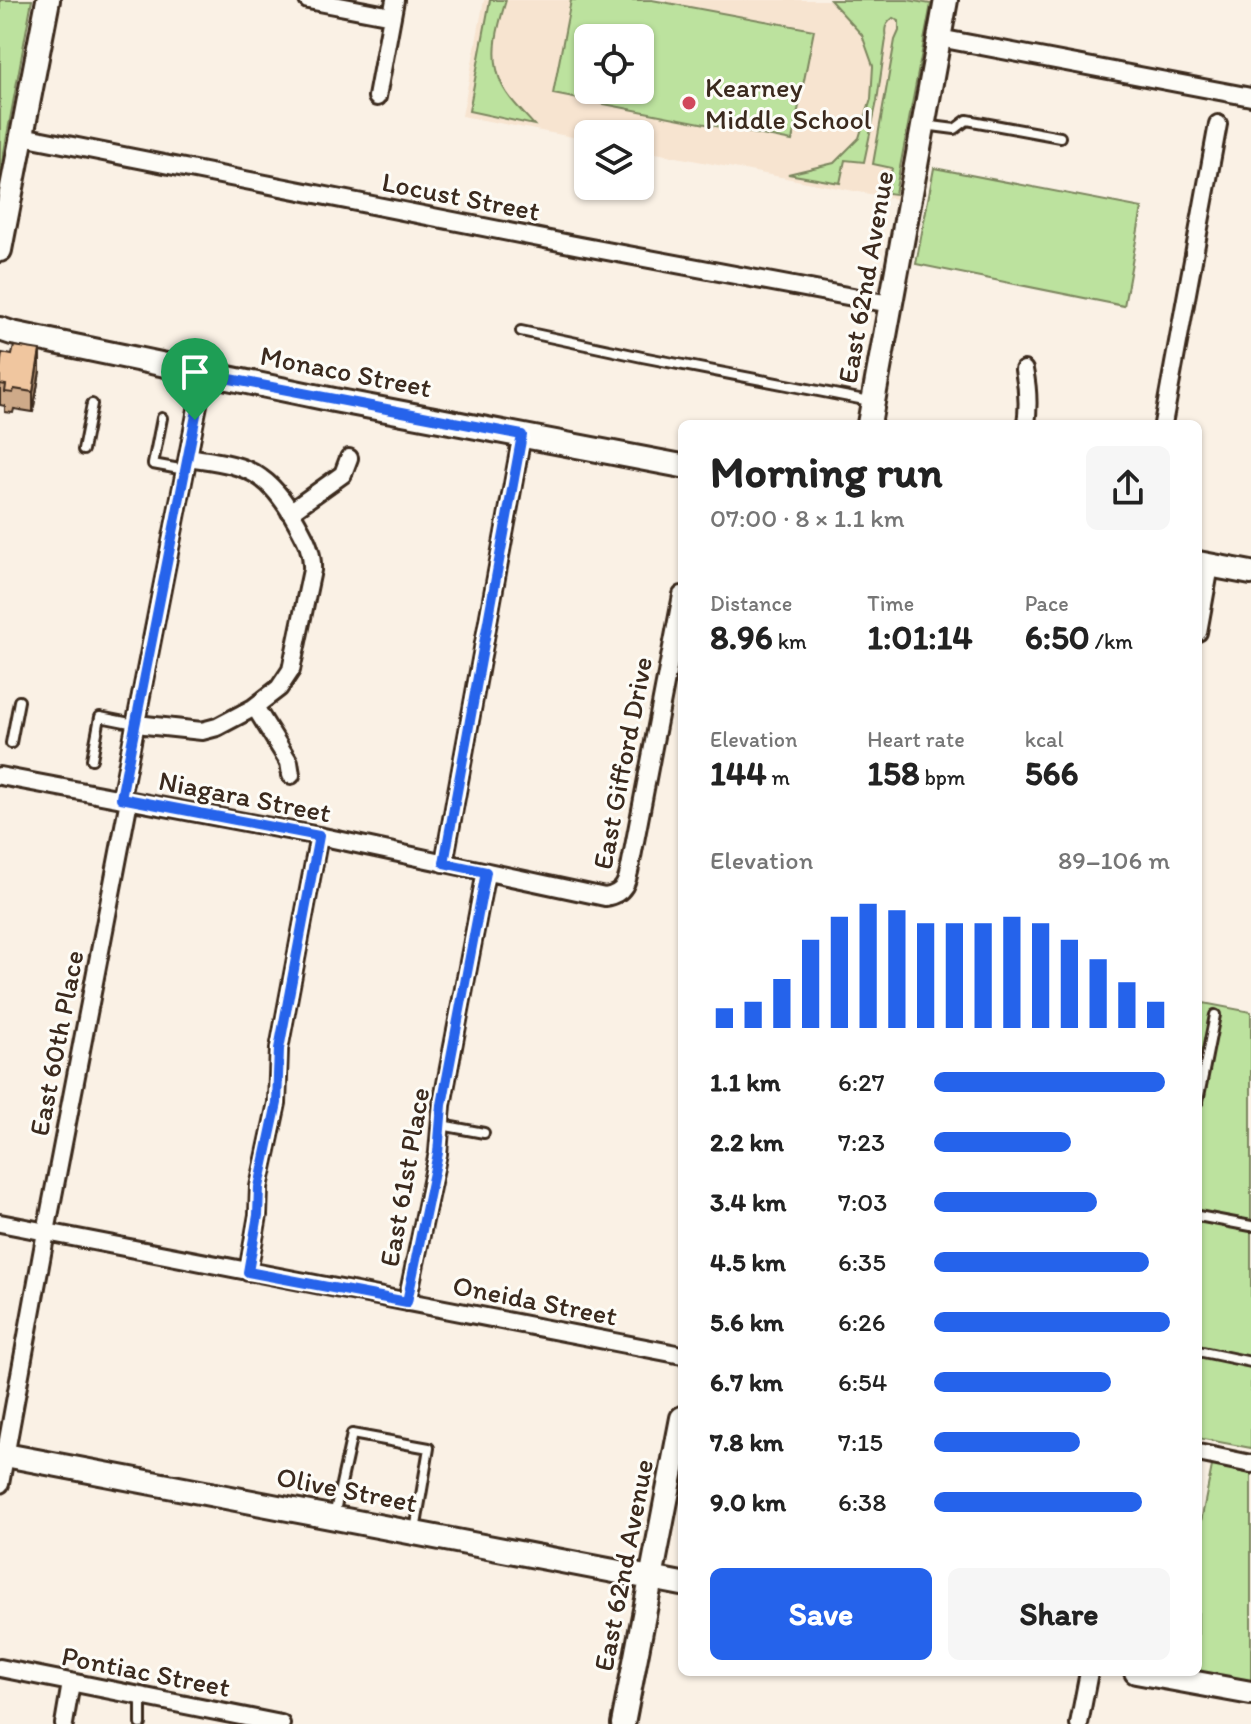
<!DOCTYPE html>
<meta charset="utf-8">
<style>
body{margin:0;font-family:Itim,sans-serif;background:#f6f6f6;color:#222;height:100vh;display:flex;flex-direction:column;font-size:30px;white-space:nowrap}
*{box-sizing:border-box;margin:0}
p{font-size:26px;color:#767676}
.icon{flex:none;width:44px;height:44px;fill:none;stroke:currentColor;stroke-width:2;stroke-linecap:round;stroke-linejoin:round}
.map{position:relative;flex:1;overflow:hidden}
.drawer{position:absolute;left:678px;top:420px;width:524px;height:1256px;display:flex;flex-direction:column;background:#fff;border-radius:12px;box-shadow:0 2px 6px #0004}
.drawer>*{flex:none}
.tools{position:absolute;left:574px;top:24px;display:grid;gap:16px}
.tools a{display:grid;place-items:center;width:80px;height:80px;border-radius:12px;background:#fff;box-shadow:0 2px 6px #0004;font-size:40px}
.pin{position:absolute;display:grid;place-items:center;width:68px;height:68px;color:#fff;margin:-82px -34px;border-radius:50% 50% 50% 0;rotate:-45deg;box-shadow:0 0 8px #0007}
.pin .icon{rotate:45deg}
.round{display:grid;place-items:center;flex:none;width:84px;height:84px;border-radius:12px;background:#f6f6f6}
.head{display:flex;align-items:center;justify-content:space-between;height:136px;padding:0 32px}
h1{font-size:44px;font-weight:700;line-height:60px}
.metrics{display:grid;grid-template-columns:repeat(3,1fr);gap:12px;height:136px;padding:8px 32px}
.metrics div{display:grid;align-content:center}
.metrics b{font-size:34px;font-weight:700}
.metrics small{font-size:22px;font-weight:400}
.metrics p{font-size:22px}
.chart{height:224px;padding:16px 32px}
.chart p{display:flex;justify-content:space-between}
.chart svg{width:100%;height:144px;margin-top:8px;stroke:#2563eb;stroke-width:6}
.primary-button{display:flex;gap:16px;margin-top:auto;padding:16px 32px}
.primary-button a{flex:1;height:92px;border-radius:12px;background:#2563eb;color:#fff;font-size:32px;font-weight:700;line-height:92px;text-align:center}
.primary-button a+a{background:#f6f6f6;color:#222}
ul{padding:0 32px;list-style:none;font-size:26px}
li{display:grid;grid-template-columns:128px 96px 1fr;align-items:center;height:60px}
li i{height:20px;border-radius:10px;background:#2563eb}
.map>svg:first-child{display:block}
.built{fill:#f7e4d0;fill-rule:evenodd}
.green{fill:#bce29e;stroke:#7c865e;stroke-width:2;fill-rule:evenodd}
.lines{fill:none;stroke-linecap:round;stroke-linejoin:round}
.lane-casing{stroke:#3b2a1e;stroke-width:14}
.street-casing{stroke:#3b2a1e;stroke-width:22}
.secondary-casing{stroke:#3b2a1e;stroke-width:28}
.lane{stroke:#fdfcf7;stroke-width:8}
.street{stroke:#fdfcf7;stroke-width:16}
.secondary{stroke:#fdfcf7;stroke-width:22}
.wall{fill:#ceaa89;stroke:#3b2a1e;stroke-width:2}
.shaded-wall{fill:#a88b6f;stroke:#3b2a1e;stroke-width:2}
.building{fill:#f0c69f;stroke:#3b2a1e;stroke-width:2}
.route-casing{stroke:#fff;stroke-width:16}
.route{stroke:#2563eb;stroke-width:10}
.poi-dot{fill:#d1495b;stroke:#fdfcf7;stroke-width:3}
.labels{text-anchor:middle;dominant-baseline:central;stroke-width:6;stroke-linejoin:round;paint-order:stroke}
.poi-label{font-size:28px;fill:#3b2a1e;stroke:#fdfcf7;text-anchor:start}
.street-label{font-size:28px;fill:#3b2a1e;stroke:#fdfcf7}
</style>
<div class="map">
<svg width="1251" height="1724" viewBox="0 0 1251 1724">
<rect width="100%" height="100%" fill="#faf1e5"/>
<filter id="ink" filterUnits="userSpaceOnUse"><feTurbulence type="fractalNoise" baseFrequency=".0125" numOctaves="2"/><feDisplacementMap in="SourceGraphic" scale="16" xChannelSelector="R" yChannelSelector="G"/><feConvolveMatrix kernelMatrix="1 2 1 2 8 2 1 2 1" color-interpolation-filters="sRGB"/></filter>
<g filter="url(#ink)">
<path class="built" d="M484,0H933L896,199L640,150V134H588V140L462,116ZM588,38H640V90H588Z"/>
<path class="green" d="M0,0H32L0,174Z
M490,0H506C498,26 490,53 500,80C506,97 523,112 534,125L469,111Z
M571,0H652L814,30L792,141L553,94ZM588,38H640V90H588Z
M830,0H908L931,4L895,194L887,193L892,168L873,164L895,40L899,31V21L893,18C885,24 884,29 886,39L877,101L864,162L845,160L840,183L788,174L834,163L859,138L871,99L873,66L862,35Z
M934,168L1142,208L1124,306L916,264Z
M1198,1002L1251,1012V1448L1198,1438Z
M1214,1456L1251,1464V1693L1172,1672H1198V1537Z"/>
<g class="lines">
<defs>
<path id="lane" d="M924,125L955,129L967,120L1060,137
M521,331L642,357L870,401
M162,418L153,464L185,470
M83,450L92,404
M11,743L19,701
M92,759L100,717L135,724
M1198,1101L1215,1015
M441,1125L484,1133
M1198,1216L1251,1226
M1198,1351L1251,1362
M334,1516L352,1434L429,1448L415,1531
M141,1697V1724"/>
<path id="street" d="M308,0L392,16
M939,38L1251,97
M377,97L395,0
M22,136L580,246L890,304
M1024,370C1028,389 1029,404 1026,424
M1163,424L1218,124
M290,512L343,474L349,458
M1198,632L1210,566
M255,707L289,762L291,775
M136,724L202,731L217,727L253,708L279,688L291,670L312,570C313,552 306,539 297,523C288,507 277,489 261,478C241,463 212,461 188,457
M0,776L319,836L605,897C628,894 628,876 632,857L682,595
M121,798L204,374
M444,863L522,435
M0,1223L682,1355
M248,1272L258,1215L259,1187L277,1103L279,1049L319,836
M407,1302L438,1153L442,1105L486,872
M1198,1453L1251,1464
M0,1484L46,1232L129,800
M0,1668L281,1724
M64,1724L71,1683
M1079,1724L1089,1672"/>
<path id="secondary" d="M0,250L48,0
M0,329L12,333L334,400L682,466
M869,424L946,0
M1198,563L1251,573
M0,1454L682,1584
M1136,1672L1251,1693
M623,1724L682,1418"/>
</defs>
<use href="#lane" class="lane-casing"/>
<use href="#street" class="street-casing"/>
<use href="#secondary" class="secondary-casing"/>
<use href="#lane" class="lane"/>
<use href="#street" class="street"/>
<use href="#secondary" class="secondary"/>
</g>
<path class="wall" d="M0,368L40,371L33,412L14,409L13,413L5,412V406L0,405Z"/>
<path class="shaded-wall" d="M40,350V371L33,412V392Z"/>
<path class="building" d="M14,346L40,350L33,392L14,389L13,393L5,392L6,385L0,384V368L2,353L12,355Z"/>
</g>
<g class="lines" filter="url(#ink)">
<defs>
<path id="route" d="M204,374L522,435L444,863L486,872L442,1105L438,1153L407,1302L248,1272L258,1215L259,1187L277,1103L279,1049L319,836L121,798Z"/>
</defs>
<use href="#route" class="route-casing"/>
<use href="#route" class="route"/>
</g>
<circle class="poi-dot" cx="689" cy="103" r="8"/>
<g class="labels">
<g class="poi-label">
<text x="705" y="87">Kearney<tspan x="705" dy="32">Middle School</tspan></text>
</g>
<g class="street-label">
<text transform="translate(461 196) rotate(11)">Locust Street</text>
<text transform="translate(865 277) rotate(-80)">East 62nd Avenue</text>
<text transform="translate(346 371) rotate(11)">Monaco Street</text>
<text transform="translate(622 763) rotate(-79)">East Gifford Drive</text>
<text transform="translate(245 796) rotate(11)">Niagara Street</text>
<text transform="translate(56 1043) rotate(-79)">East 60th Place</text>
<text transform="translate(404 1177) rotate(-80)">East 61st Place</text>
<text transform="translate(535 1300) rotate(11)">Oneida Street</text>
<text transform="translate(347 1489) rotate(11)">Olive Street</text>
<text transform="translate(623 1565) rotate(-79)">East 62nd Avenue</text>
<text transform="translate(146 1671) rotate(11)">Pontiac Street</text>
</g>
</g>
</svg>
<div class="tools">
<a><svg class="icon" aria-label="locate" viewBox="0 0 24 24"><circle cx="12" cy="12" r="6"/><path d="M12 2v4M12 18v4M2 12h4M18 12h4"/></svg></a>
<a><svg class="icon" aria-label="layers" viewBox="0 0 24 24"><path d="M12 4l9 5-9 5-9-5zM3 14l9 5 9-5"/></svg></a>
</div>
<div class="pin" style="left:195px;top:420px;background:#1e9e55"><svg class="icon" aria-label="arrive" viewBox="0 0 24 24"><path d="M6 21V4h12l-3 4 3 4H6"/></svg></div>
<section class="drawer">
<div class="head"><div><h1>Morning run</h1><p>07:00 · 8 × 1.1 km</p></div><a class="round"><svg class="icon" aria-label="share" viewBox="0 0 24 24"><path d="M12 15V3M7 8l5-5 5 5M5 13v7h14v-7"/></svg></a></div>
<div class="metrics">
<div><p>Distance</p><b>8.96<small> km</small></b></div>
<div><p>Time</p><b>1:01:14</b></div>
<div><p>Pace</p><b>6:50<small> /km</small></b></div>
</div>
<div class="metrics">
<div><p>Elevation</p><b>144<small> m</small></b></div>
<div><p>Heart rate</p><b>158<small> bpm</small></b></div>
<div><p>kcal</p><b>566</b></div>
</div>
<div class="chart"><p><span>Elevation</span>89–106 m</p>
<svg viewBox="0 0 160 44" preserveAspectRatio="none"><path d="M5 44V38M15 44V36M25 44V29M35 44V17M45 44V10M55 44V6M65 44V8M75 44V12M85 44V12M95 44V12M105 44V10M115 44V12M125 44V17M135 44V23M145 44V30M155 44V36"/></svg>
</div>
<ul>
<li><b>1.1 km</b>6:27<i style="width:98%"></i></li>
<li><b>2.2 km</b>7:23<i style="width:58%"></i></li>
<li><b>3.4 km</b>7:03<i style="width:69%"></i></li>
<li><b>4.5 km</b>6:35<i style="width:91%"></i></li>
<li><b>5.6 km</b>6:26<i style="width:100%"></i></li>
<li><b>6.7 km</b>6:54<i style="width:75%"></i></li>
<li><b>7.8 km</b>7:15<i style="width:62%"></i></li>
<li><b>9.0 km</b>6:38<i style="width:88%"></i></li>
</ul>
<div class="primary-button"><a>Save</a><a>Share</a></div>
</section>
</div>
